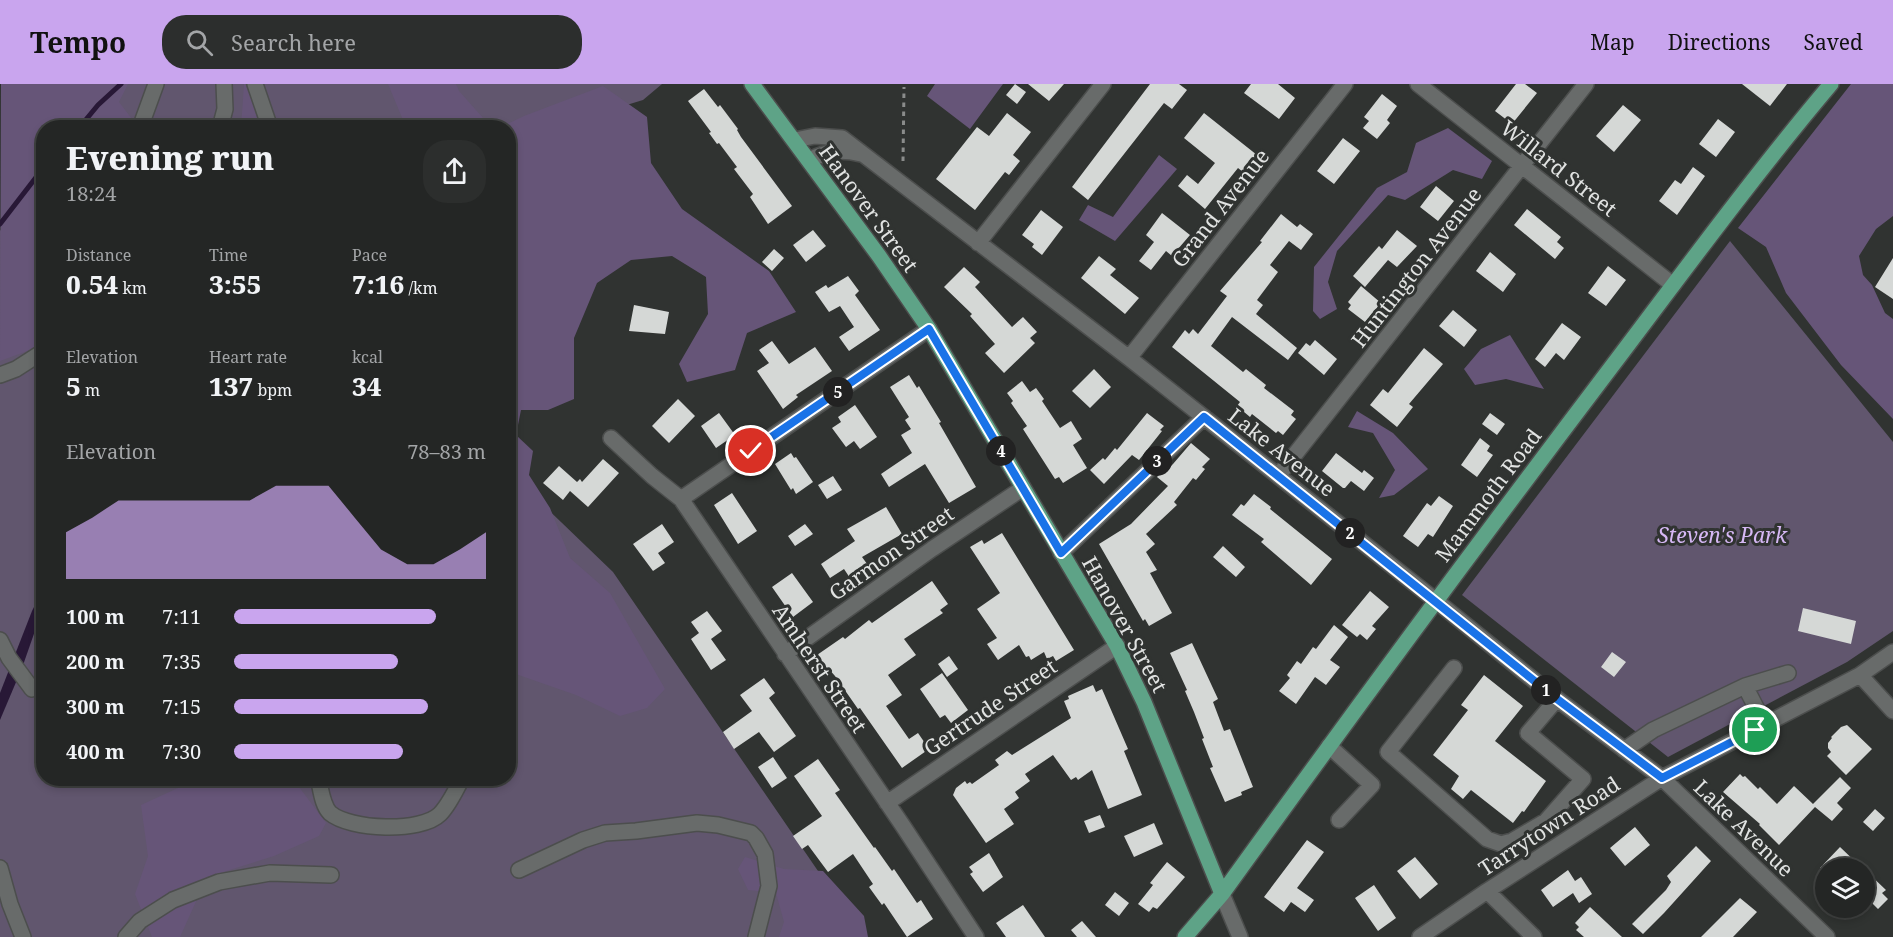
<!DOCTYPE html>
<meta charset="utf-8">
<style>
body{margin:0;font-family:"Noto Serif",serif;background:#2c2e2d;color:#f1f3f6;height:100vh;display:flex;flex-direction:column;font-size:22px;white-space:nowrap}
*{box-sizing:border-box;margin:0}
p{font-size:20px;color:#a3a5a7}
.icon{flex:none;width:33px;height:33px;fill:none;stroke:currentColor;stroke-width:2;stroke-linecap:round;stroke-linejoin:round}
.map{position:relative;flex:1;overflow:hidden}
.details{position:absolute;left:36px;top:36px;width:480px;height:666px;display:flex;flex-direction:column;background:#242625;border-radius:24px;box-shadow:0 3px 9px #0003,0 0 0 2px #414342}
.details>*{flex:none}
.buttons{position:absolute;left:1815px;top:774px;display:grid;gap:12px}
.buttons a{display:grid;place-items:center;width:60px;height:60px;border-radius:50%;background:#242625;box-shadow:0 3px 9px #0003,0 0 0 2px #414342;font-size:30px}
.pin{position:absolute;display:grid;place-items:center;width:51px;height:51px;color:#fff;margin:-26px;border:3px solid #fff;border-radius:50%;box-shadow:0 2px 6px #0007}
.km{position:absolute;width:30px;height:30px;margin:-15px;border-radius:50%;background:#222;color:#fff;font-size:16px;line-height:30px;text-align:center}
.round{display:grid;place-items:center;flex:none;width:63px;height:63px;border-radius:24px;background:#2c2e2d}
.headline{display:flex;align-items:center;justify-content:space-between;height:102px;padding:0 30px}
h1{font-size:33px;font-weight:800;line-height:45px}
.metrics{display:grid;grid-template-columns:repeat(3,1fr);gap:9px;height:102px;padding:6px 30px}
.metrics div{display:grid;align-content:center}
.metrics b{font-size:26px;font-weight:800}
.metrics small{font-size:16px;font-weight:400}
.metrics p{font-size:16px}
.chart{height:168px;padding:12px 30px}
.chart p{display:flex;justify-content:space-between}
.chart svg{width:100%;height:108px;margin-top:6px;fill:#c9a5ee;opacity:.7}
ul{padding:0 30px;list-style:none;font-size:20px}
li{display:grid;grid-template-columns:96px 72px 1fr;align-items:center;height:45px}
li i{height:15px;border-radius:8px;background:#c9a5ee}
header{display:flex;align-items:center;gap:36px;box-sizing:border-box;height:84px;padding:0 30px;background:#c9a5ee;color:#111}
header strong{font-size:28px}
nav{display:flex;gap:33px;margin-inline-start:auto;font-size:21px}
.search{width:420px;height:54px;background:#2c2e2d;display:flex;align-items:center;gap:15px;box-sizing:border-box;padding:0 21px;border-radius:24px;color:#a3a5a7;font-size:22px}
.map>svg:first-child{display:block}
.green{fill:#61566e}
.forest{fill:#665578}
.water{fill:#281836}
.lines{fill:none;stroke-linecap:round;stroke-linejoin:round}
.stream{stroke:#281836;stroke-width:5}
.building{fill:#d5d8d6}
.minor-casing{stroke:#4c4e4d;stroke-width:18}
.major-casing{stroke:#4c4e4d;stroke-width:18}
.path{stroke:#8a8c8b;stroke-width:3;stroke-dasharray:4.5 4.5;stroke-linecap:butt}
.minor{stroke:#686b6a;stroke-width:15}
.major{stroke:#5ea387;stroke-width:15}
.route-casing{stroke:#fff;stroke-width:12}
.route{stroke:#1a73e8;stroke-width:8}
.labels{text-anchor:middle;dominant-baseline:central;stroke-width:6;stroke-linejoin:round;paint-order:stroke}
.street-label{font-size:21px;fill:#e1e3e2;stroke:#303331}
.park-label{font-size:21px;font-style:italic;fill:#d6b8f5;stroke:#303331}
</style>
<header>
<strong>Tempo</strong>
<div class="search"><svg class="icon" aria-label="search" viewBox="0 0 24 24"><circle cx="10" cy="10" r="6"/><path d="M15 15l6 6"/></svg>Search here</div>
<nav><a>Map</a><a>Directions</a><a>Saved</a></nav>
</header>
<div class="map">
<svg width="1893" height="853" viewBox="0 0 1893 853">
<rect width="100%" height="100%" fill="#303331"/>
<path class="green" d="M105,0H662L643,16L531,50L508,44H74Z
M43,86L44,694H508L509,388L613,488L818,787L849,853H0V147Z
M1730,157L1893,358V547L1847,578L1668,673L1462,511Z"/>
<path class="forest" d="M1,0H128L119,18L138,43L44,44L43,256L38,263L0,277Z
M244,0H245L263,43L241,44Z
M388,0H456L459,7L491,43H406Z
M935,0H1003L970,45L927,12Z
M1851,0H1893V132L1876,145L1859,172L1863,191L1872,201L1885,229L1893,235V335L1841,281L1786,209L1766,163L1738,144Z
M603,2L647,33L651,79L682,125L769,187L796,228L747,249L735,286L687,298L679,280L708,230L706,193L672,172L631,176L597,199L574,254V315L548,326H521L516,351L533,367L529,391L550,424L570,474L610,509L665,605L647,624L620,632L576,611L510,588L508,578V44L501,43L524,32Z
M1448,44L1492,77L1482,95L1453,86L1405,116L1388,111L1337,167L1328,198L1337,225L1320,235L1313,227L1314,183L1377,104L1407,88L1416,59Z
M1159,71L1177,85L1115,157L1079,136L1088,121L1113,133Z
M1510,251L1544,305L1506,295L1475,301L1464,285L1481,265Z
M1357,327L1393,349L1428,385L1394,411L1379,414L1395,386L1373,349L1348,343Z
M168,695H293L326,739L319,752L274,772L207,793L180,853H152L135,810L148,772L141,721L178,704Z
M745,773L784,785L823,787L864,832L868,853H779L784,838L776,809L748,806L738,785Z"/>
<path class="water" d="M43,505V524L22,584L0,636V609L32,527Z"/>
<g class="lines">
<path class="stream" d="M79,44L98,21L121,0
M0,140L44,83"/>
</g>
<path class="building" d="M1015,0L1026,8L1017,20L1006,11Z
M1028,0H1064L1049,17Z
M1150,0H1179L1187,6L1172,25L1164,19L1088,116L1072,103Z
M1251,0H1278L1295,14L1279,35L1244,9Z
M1516,0H1525L1537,9L1512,40L1495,27Z
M1742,0H1787L1770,22Z
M704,5L718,23L720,21L738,45L737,46L741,53L792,122L768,140L750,113L753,110L734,85L737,83L719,59L717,60L709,49L711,48L688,17Z
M1382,10L1397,22L1387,36L1390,39L1377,55L1363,44L1369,37L1364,33Z
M1623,21L1641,36L1614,68L1596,52Z
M1007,29L1031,48L1013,71L1020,77L1009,91L1005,88L975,126L936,95L977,43L989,52Z
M1204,29L1257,71L1243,88L1238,84L1205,125L1178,102L1187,91L1198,100L1215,79L1184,54Z
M1718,35L1735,48L1716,73L1699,60Z
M1343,54L1360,67L1334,100L1317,87Z
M1693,83L1705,92L1677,131L1659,117L1675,96L1681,100Z
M1436,102L1454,117L1438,137L1420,123Z
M1527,125L1561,153L1557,158L1564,164L1555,175L1514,141Z
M1041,126L1063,143L1042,171L1032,163L1034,160L1022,151Z
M1162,129L1190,151L1172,172L1166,167L1151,186L1139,177L1154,158L1146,151Z
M1281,130L1297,143L1300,140L1313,150L1301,166L1289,157L1270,181L1278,188L1257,216L1263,221L1256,230L1297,264L1288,276L1232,233L1211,262L1243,288L1246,285L1266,301L1264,304L1294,327L1291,331L1296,335L1283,351L1278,347L1276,349L1252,330L1250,333L1237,322L1240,318L1172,263L1185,246L1189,250L1193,245L1198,250L1227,212L1220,207L1262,158L1260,157Z
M813,146L826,162L806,178L793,161Z
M1397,146L1417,162L1397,183L1388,176L1365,203L1353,192L1372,170L1379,162L1382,165Z
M774,165L784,174L772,187L762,178Z
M1490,168L1516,190L1503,208L1476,187Z
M1099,172L1116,185L1110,191L1139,214L1125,230L1081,194Z
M1893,174V215L1875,203Z
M1608,182L1626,196L1606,222L1588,209Z
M964,183L980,198L975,203L1012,243L1023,233L1037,248L1030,254L1035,259L1004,289L985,269L995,260L970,232L972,230L944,203Z
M848,192L859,207L855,211L880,246L849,267L839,253L854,243L840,222L829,228L815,208L826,201L828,204Z
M1361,202L1381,219L1365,238L1348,225L1351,221L1348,218Z
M634,221L669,228L665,250L629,247Z
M1453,226L1477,246L1464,263L1439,242Z
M1562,239L1581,253L1564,276L1556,269L1545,283L1535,275Z
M1315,256L1337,275L1324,291L1298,269L1306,259L1310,262Z
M772,257L789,280L815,263L832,287L796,311L798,313L783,325L757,287L769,279L759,266Z
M1424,264L1443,280L1409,320L1413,323L1397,343L1370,321L1383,305L1388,309Z
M1094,285L1111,303L1090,324L1072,307Z
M909,291L917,304L919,302L941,338L939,339L976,403L949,419L925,380L889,403L881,390L912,369L901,351L911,345L905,336L909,333L890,303Z
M1022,297L1030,308L1036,304L1044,315L1042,317L1060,344L1071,337L1082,355L1073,361L1087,384L1063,399L1059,393L1055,395L1023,345L1027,342L1011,319L1013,317L1007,309Z
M678,315L695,332L669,359L652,342Z
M855,321L877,353L860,365L854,357L846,363L832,344L841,338L838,333Z
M719,329L735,351L716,364L701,342Z
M1147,329L1164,342L1160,346L1162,347L1139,376L1132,371L1104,400L1090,386L1103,374L1105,376L1115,364L1117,366Z
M1490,329L1505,340L1497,351L1482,340Z
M1480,354L1490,362L1487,367L1493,371L1477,393L1461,381Z
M1191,359L1210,375L1202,383L1205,385L1196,396L1193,394L1174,418L1177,421L1146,450L1155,460L1146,468L1157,486L1150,489L1172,529L1149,542L1145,535L1143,537L1099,460L1131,440L1168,402L1157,393L1166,383L1168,385L1173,380Z
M791,369L794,374L796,373L813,398L796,410L793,404L791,406L775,380Z
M1336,369L1362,389L1364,386L1374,394L1364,407L1351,397L1345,404H1343L1322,387Z
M603,375L619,389L588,423L570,407L563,416L543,399L559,382L577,398L580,395L582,398Z
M833,392L842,406L827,415L818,401Z
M732,409L757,447L738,460L714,421Z
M1254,410L1271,423L1270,425L1332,475L1311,501L1261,458L1264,455L1232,431L1241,420L1244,422Z
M1439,412L1453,422L1433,453L1428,450L1418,463L1403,452L1427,419L1431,422Z
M886,423L902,450L862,473L870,484L852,497L844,485L830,494L821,480L855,457L847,445Z
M662,440L674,458L658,469L665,479L653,487L633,460Z
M805,440L813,450L795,462L788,452Z
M1002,449L1074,566L1056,577L1053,572L1047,575L1044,568L1031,576L1029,572L1026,573L1019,561L998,576L987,560L997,554L977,525L1000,509L970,463L982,456L984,460Z
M1223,462L1245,483L1236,493L1213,473Z
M792,489L813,518L793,533L772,503Z
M932,497L948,520L940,526L943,529L904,555L916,571L888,591L902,611L886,622L909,655L918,649L929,665L902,684L860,624L858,625L835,592L828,584L827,585L817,571L843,553L845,555L869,536L872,539Z
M1370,507L1389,523L1372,542L1376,545L1367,556L1360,550L1357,553L1342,541Z
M1803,524L1856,537L1851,560L1798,547Z
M707,527L722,547L711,555L726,576L711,586L691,555L699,549L691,538Z
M1334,541L1348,553L1330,576L1340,583L1326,601L1315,593L1296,620L1279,607L1290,594L1287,591L1297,577L1301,580L1313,563L1316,565Z
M1192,559L1218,615L1213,618L1224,647L1230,645L1253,703L1241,708L1242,711L1225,718L1210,684L1213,683L1202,655L1204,654L1194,628L1185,607L1187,606L1170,569Z
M1612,568L1626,578L1614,593L1601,583Z
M949,572L958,585L947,593L938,580Z
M942,589L968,626L951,639L945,631L940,634L920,605Z
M1484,591L1523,622L1495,657L1546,697L1524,728L1522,727L1513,739L1471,706L1463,715L1451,705L1459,692L1433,671L1468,626L1461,621Z
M764,594L775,609L769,614L796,652L774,668L759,648L734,665L723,648L752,627L740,611Z
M1093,601L1096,608L1102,605L1128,665L1124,667L1142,711L1108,725L1092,686L1078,696L1076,693L1071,696L1053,671L1025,690L1030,697L1015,708L1019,714L1004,725L1014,740L986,759L953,711L956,704L965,697L967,700L970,698L972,700L999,681L995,676L1007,667L1012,671L1071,634L1064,617L1069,615L1068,612Z
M1847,641L1872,665L1846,691L1827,672L1831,668L1828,664V659L1832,654L1831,653L1841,643Z
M773,673L787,694L772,704L758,683Z
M818,675L840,706L835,709L874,764L875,763L892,787L894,785L917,819L921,816L933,835L907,853L884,819L882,821L869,803L873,800L853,770L828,788L808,761L802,765L793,752L822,732L794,692Z
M1740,690L1743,693L1745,692L1758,705L1760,703L1777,720L1794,702L1813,720L1840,693L1851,704L1837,719L1843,725L1832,737L1815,723L1779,761L1759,741L1760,740L1723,708Z
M1875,725L1885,734L1873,747L1863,738Z
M1100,731L1105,743L1089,749L1084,737Z
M1154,739L1163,760L1134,773L1124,752Z
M1635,743L1650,761L1625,782L1610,764Z
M1307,756L1324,768L1297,804L1314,816L1305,828L1291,818L1284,828L1264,813Z
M1696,762L1711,777L1664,829L1643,850L1632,840L1666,806L1671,798L1667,792Z
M1840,763L1862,784H1820Z
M989,769L1003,793L983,808L970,790L973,788L969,783Z
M1415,773L1438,800L1420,815L1397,787Z
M1167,778L1185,793L1157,825L1153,823L1149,828L1138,820L1153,801L1150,799Z
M1864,785L1886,806L1882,809L1888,815L1878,825L1872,819L1864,827Z
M1568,786L1575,797L1581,793L1592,810L1579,819L1573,809L1553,823L1541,806Z
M1374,801L1396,834L1378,847L1355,814Z
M1115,808L1129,819L1119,832L1105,821Z
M1740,814L1757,828L1733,853H1701Z
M1023,821L1045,853H1006L996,839Z
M1590,823L1622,853H1584L1576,846L1579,843L1575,839Z
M1082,837L1096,853H1077L1071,846Z"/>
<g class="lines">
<defs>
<path id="minor" d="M255,0L270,44
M1418,0L1673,201
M140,44L156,0
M220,44L225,25L224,0
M795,56L815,52L842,54L1129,274L1435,516L1557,615L1662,694L1827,853
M809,76C828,67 840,65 861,70
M978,159L1103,0
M1129,274L1345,0
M0,291L16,285L44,267
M611,354L652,392L681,415L903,742L976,853
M1278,392L1586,0
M681,415L929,245
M1061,469L1204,333
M0,556L9,574L32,605
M785,570L932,465L1023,404
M1454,584L1388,668L1487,755L1501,760L1512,757L1546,737L1583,695L1528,649L1557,615
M1860,591L1893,627
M1745,602L1788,589
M1329,662L1372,701L1339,736
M1624,666L1653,646L1745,602L1765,641
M318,694C321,705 322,721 330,729C350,746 421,749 440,730C449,721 456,706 462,694
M887,719L1117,562
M0,784L10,820L23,853
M519,786L583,756L605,749L636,747L697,739L718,741L751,749L756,754L765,770L769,802L756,853
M1487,807L1534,853
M1222,810L1240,853
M126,853L140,837L173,816L219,798L270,789L331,791
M1420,853L1487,807L1662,694L1860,591L1893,568"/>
<path id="major" d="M752,0L879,172L929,245L1117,562L1144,618L1222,810
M1185,853L1222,810C1346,638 1472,467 1600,298C1676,198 1750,96 1831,0"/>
</defs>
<use href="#minor" class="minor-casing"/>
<use href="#major" class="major-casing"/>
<path class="path" d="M903,77L904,3"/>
<use href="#minor" class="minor"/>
<use href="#major" class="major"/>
</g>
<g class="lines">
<defs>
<path id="route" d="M751,367L929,245L1061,469L1204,333L1557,615L1662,694L1755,646"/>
</defs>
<use href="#route" class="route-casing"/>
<use href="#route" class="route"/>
</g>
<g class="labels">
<g class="street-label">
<text transform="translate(1559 84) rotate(38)">Willard Street</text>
<text transform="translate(869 124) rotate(54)">Hanover Street</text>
<text transform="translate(1220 124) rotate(-52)">Grand Avenue</text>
<text transform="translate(1416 183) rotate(-52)">Huntington Avenue</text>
<text transform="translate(1282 368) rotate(38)">Lake Avenue</text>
<text transform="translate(1488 411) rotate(-53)">Mammoth Road</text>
<text transform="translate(891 469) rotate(-35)">Garmon Street</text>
<text transform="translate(1125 540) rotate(61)">Hanover Street</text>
<text transform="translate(820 584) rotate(56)">Amherst Street</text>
<text transform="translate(990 623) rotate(-34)">Gertrude Street</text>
<text transform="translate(1549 742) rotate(-33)">Tarrytown Road</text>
<text transform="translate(1744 744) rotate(44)">Lake Avenue</text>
</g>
<g class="park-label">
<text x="1722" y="451">Steven's Park</text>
</g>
</g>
</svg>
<div class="buttons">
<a><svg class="icon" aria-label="layers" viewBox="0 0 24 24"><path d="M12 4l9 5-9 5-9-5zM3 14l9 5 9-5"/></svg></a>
</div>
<div class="pin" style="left:1755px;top:646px;background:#1e9e55"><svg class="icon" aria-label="arrive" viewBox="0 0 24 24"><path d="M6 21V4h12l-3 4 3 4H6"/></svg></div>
<div class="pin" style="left:751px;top:367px;background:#d93025"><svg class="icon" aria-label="check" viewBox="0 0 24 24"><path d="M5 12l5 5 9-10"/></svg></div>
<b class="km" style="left:1546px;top:606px">1</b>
<b class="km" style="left:1350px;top:449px">2</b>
<b class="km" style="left:1157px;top:377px">3</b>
<b class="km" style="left:1001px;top:367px">4</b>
<b class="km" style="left:838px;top:308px">5</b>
<section class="details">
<div class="headline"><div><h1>Evening run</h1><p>18:24</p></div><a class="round"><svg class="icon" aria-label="share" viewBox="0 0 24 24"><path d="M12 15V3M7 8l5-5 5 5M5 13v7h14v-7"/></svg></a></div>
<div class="metrics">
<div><p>Distance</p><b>0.54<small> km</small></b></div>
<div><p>Time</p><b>3:55</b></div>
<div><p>Pace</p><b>7:16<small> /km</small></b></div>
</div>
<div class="metrics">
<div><p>Elevation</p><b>5<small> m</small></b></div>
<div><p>Heart rate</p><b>137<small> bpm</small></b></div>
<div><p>kcal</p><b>34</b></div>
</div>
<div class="chart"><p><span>Elevation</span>78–83 m</p>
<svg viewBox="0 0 160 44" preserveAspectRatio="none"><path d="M0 44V25L10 19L20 12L30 12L40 12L50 12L60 12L70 12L80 6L90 6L100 6L110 19L120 32L130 38L140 38L150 32L160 25V44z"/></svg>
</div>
<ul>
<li><b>100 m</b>7:11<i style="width:80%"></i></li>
<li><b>200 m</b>7:35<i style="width:65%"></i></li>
<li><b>300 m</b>7:15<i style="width:77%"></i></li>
<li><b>400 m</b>7:30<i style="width:67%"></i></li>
</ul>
</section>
</div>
